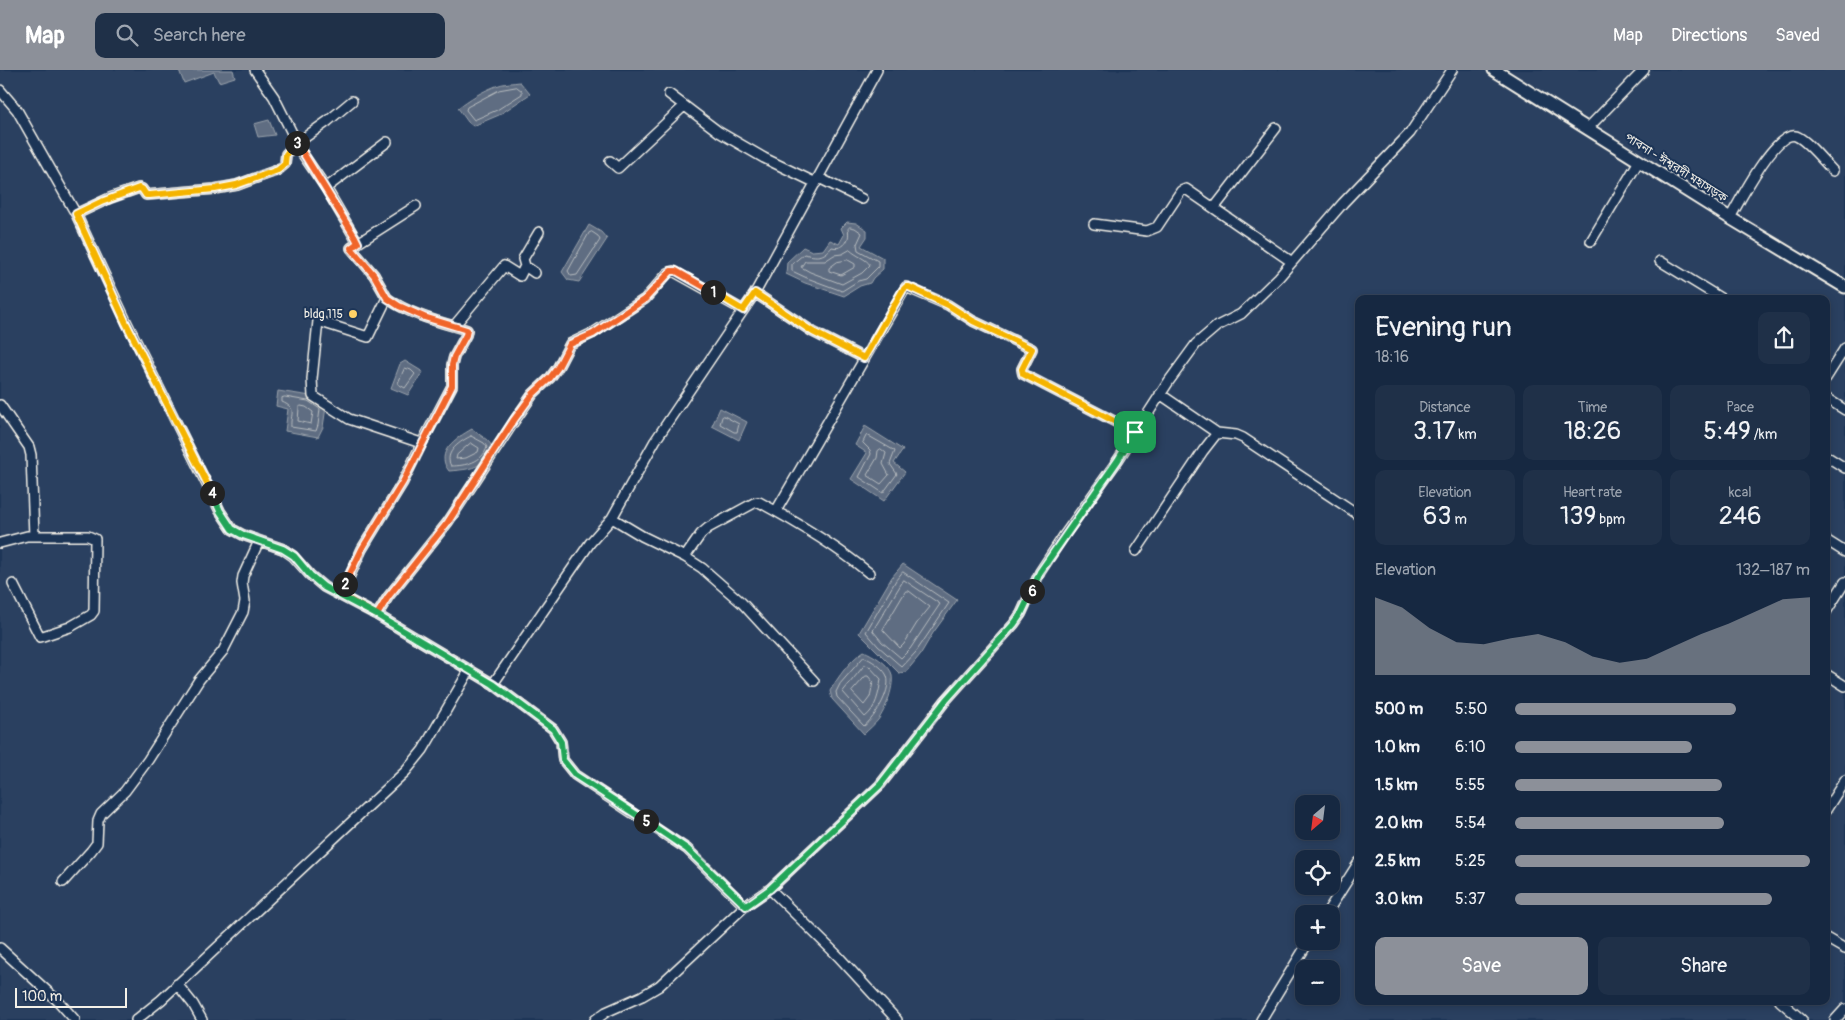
<!DOCTYPE html>
<meta charset="utf-8">
<style>
body{margin:0;font-family:Pangolin,"Noto Sans Bengali",sans-serif;background:#1f3048;color:#f1f3f6;height:100vh;display:flex;flex-direction:column;font-size:19px;white-space:nowrap}
*{box-sizing:border-box;margin:0}
p{font-size:16px;color:#9ea6b1}
.icon{flex:none;width:28px;height:28px;fill:none;stroke:currentColor;stroke-width:2;stroke-linecap:round;stroke-linejoin:round}
.map{position:relative;flex:1;overflow:hidden}
.details{position:absolute;left:1355px;top:225px;width:475px;height:710px;display:flex;flex-direction:column;background:#162841;border-radius:10px;box-shadow:0 2px 8px #0003,0 0 0 1px #35445a}
.details>*{flex:none}
.needle{width:32px;rotate:208deg}
.buttons{position:absolute;left:1295px;top:725px;display:grid;gap:10px}
.buttons a{display:grid;place-items:center;width:45px;height:45px;border-radius:10px;background:#162841;box-shadow:0 2px 8px #0003,0 0 0 1px #35445a;font-size:25px}
.scale{position:absolute;left:15px;bottom:12px;width:112px;box-sizing:border-box;padding-left:5px;border:2px solid #f4f1e8;border-top:0;font-size:14px;line-height:18px;white-space:nowrap;color:#f4f1e8;-webkit-text-stroke:4px #1d3557;paint-order:stroke}
.pin{position:absolute;display:grid;place-items:center;width:42px;height:42px;color:#fff;margin:-21px;border-radius:10px;box-shadow:0 2px 8px #0006}
.km{position:absolute;width:25px;height:25px;margin:-12px;border-radius:50%;background:#222;color:#fff;font-size:14px;line-height:25px;text-align:center}
.round{display:grid;place-items:center;flex:none;width:52px;height:52px;border-radius:10px;background:#1f3048}
.head{display:flex;align-items:center;justify-content:space-between;height:85px;padding:0 20px}
h1{font-size:28px;font-weight:600;line-height:38px}
.metrics{display:grid;grid-template-columns:repeat(3,1fr);gap:8px;height:85px;padding:5px 20px}
.metrics div{display:grid;align-content:center;border-radius:10px;background:#1f3048;text-align:center}
.metrics b{font-size:25px;font-weight:600}
.metrics small{font-size:14px;font-weight:400}
.metrics p{font-size:14px}
.chart{height:140px;padding:10px 20px}
.chart p{display:flex;justify-content:space-between}
.chart svg{width:100%;height:90px;margin-top:5px;fill:#8c9099;opacity:.7}
.primary-button{display:flex;gap:10px;margin-top:auto;padding:10px 20px}
.primary-button a{flex:1;height:58px;border-radius:10px;background:#8c9099;color:#fff;font-size:20px;font-weight:600;line-height:58px;text-align:center}
.primary-button a+a{background:#1f3048;color:#f1f3f6}
ul{padding:0 20px;list-style:none;font-size:16px}
li{display:grid;grid-template-columns:80px 60px 1fr;align-items:center;height:38px}
li i{height:12px;border-radius:6px;background:#8c9099}
header{display:flex;align-items:center;gap:30px;box-sizing:border-box;height:70px;padding:0 25px;background:#8c9099;color:#fff}
header strong{font-size:24px}
nav{display:flex;gap:28px;margin-inline-start:auto;font-size:18px}
.search{width:350px;height:45px;background:#1f3048;display:flex;align-items:center;gap:12px;box-sizing:border-box;padding:0 18px;border-radius:10px;color:#9ea6b1;font-size:19px}
.map>svg:first-child{display:block}
.built{fill:#2a4060;fill-rule:evenodd}
.water{fill:#5e6d82;stroke:#9aa2ab}
.lines{fill:none;stroke-linecap:round;stroke-linejoin:round}
.shore{stroke:#b8bcbf;stroke-width:1}
.minor-casing{stroke:#f4f1e8;stroke-width:12}
.major-casing{stroke:#f4f1e8;stroke-width:15}
.minor{stroke:#1d3557;stroke-width:9}
.major{stroke:#1d3557;stroke-width:11}
.split-1-casing{stroke:#fff;stroke-width:10}
.split-2-casing{stroke:#fff;stroke-width:10}
.split-3-casing{stroke:#fff;stroke-width:10}
.split-4-casing{stroke:#fff;stroke-width:10}
.split-5-casing{stroke:#fff;stroke-width:10}
.split-6-casing{stroke:#fff;stroke-width:10}
.split-7-casing{stroke:#fff;stroke-width:10}
.split-1{stroke:#f5b400;stroke-width:6}
.split-2{stroke:#f0652b;stroke-width:6}
.split-3{stroke:#f0652b;stroke-width:6}
.split-4{stroke:#f5b400;stroke-width:6}
.split-5{stroke:#22a559;stroke-width:6}
.split-6{stroke:#22a559;stroke-width:6}
.split-7{stroke:#22a559;stroke-width:6}
.poi-dot{fill:#ffd166;stroke:#1d3557;stroke-width:2}
.labels{text-anchor:middle;dominant-baseline:central;stroke-width:4;stroke-linejoin:round;paint-order:stroke}
.street-label{font-size:12px;fill:#f4f1e8;stroke:#1d3557}
.poi-label{font-size:12px;fill:#f4f1e8;stroke:#1d3557;text-anchor:end}
</style>
<header>
<strong>Map</strong>
<div class="search"><svg class="icon" aria-label="search" viewBox="0 0 24 24"><circle cx="10" cy="10" r="6"/><path d="M15 15l6 6"/></svg>Search here</div>
<nav><a>Map</a><a>Directions</a><a>Saved</a></nav>
</header>
<div class="map">
<svg width="1845" height="950" viewBox="0 0 1845 950">
<rect width="100%" height="100%" fill="#1d3557"/>
<filter id="ink" filterUnits="userSpaceOnUse"><feTurbulence type="fractalNoise" baseFrequency=".02" numOctaves="2"/><feDisplacementMap in="SourceGraphic" scale="10" xChannelSelector="R" yChannelSelector="G"/><feConvolveMatrix kernelMatrix="1 2 1 2 8 2 1 2 1" color-interpolation-filters="sRGB"/></filter>
<g filter="url(#ink)">
<path class="built" d="M0,0H1845V950H0ZM1359,229H1826V931H1359ZM1304,734H1331V761H1304ZM1304,789H1331V816H1304ZM1304,844H1331V871H1304ZM1304,899H1331V926H1304Z"/>
<path class="water" d="M179,0H233L235,7L219,12L214,2L184,13Z
M520,12L530,24L499,45L473,56L468,52L458,38C469,29 483,21 496,16C503,13 513,13 520,12Z
M269,50L275,65L258,67L254,54Z
M847,152L856,153L867,160V167L861,176L883,188V199L873,208L870,213L860,216L844,226L805,213L786,204L787,192L803,177L812,181L823,180L830,170L839,174L844,165L841,158Z
M589,155L601,162L607,169L579,212L568,210L562,202Z
M405,291L423,302L408,325L391,318L400,294Z
M278,321L311,326L326,337L323,357L318,367L285,361L288,339L276,336Z
M720,338L747,352L739,370L712,356Z
M865,356L903,380L894,393L905,402L884,431L851,409L867,383L855,375Z
M472,359L487,370L494,378C481,399 472,399 449,401C434,382 456,368 472,359Z
M903,494L957,530L933,563L920,585L906,602L899,603L859,563L892,507Z
M864,581C873,585 887,593 891,602C896,614 885,641 878,650C874,655 869,659 864,664L832,629L830,621C838,607 850,590 864,581Z"/>
<g class="lines">
<path class="shore" d="M517,17L522,21V24L497,40L474,50L466,40L467,37L499,20Z
M850,157L855,158L862,163L857,174L858,180L878,191V197L866,209L858,211L842,221L807,208L792,201V194L804,184C817,187 823,188 832,177C843,180 851,171 848,159Z
M592,162L598,166L600,170L577,205L571,206L568,201L589,163Z
M850,180C856,186 867,189 870,195L862,203L842,214L810,202L801,197L805,191H825L834,185L842,184Z
M848,190L855,194V197L841,205L829,201V198L837,192Z
M405,298L411,300L415,304L405,318L398,314Z
M285,327L308,331L320,339L318,355L316,361L291,357C290,343 298,339 282,332V328Z
M301,336L306,337L313,342L311,354L298,351L299,338Z
M724,346L739,354L737,362H734L720,354L722,347Z
M867,365L895,381L890,394L897,404L883,423L859,407L871,384L870,380L863,373Z
M471,366L484,373L487,377C483,392 465,396 451,396C443,382 461,371 471,366Z
M471,373L479,378L478,382L466,388L456,389L457,385Z
M881,379L886,383L883,394L889,405L881,414L867,405L877,388L878,381Z
M903,502L949,533L916,582L902,597L878,576L866,562L896,510Z
M904,510L940,534L910,579L901,588L882,572L873,561Z
M906,521H909L930,537L917,553L904,574L900,578L883,560Z
M864,587C871,590 882,597 886,604C894,617 875,648 864,656L837,627L836,622L840,614Z
M865,595L869,596L881,609C879,623 876,639 865,647L843,622Z
M866,606H868L873,612L870,627L864,635L852,622Z"/>
<defs>
<path id="minor" d="M0,20L17,40L76,144L127,253L220,441L232,459L243,465L283,479L293,486L310,505L324,517L377,545L493,614L553,659L561,672L563,690L575,705L687,779L745,836
M669,24L719,62L764,88L816,113
M352,31L328,51L297,73L300,80L326,118L387,72
M1587,59L1644,0
M610,91L618,98L684,36
M819,108L862,129
M326,118L358,173L416,136
M1215,137L1276,58
M76,144L110,128L139,118L142,119L146,125L215,119L237,115L264,105L278,100L285,94L286,84L297,73L274,27L255,0
M1730,148C1739,132 1776,60 1796,66C1807,70 1825,93 1833,101
M1094,154L1147,161L1157,157L1181,121L1186,119L1292,192
M1591,171L1639,91
M1660,191L1722,229
M525,196L523,189L539,162
M755,223L813,262L864,288
M387,228C410,245 440,252 467,260L466,265L454,287L452,295V316L421,375
M454,256L504,196L520,206L525,196L535,203
M1826,308L1845,278
M1160,324L1217,363
M1826,328L1845,340
M0,335L29,377L31,385L34,466H27L0,473
M1826,386L1845,398
M776,441L906,217L948,235L973,251L1032,279L1022,299L1023,304L1135,362
M612,448L642,466L685,487L702,498L742,533L814,611
M1826,470L1845,482
M1136,481L1203,381L1217,363L1236,365L1243,368L1359,445
M685,487L701,464L708,458L754,433L759,432C798,453 835,475 869,503
M13,514L40,567L70,557L91,545L94,541L95,469L88,466H34
M341,525L362,479L403,412L421,375L418,372L349,349L313,326L312,309L318,251L368,267L387,228L374,205L351,178L358,173
M1826,542L1845,512
M377,545L388,527L448,452L515,350L533,324L550,308L558,297L570,274L593,263L645,229L668,203L673,201L743,240
M1826,604L1845,616
M493,614L590,473L612,448L655,371L755,223L877,0
M1826,740L1845,710
M63,812L91,781L97,773L98,751L101,744L125,721L148,690L199,610L223,581L243,542L245,531L242,513L243,506L259,471
M770,819L880,715L946,630L1014,554L1021,544L1040,502L1063,467L1118,390L1169,311L1196,274L1217,256L1241,244L1279,207L1343,133L1410,63L1452,0
M1326,844L1359,792
M1826,868L1845,879
M0,878L58,931L75,950
M177,914L193,934L202,950
M1780,931L1802,950
M136,950L161,930L406,701L423,680L469,601
M595,950L606,942L642,926L659,916L745,836L770,819L838,886L897,950
M1261,950L1309,871
M1835,950L1845,939"/>
<path id="major" d="M1494,0L1730,148L1845,217"/>
</defs>
<use href="#minor" class="minor-casing"/>
<use href="#major" class="major-casing"/>
<use href="#minor" class="minor"/>
<use href="#major" class="major"/>
</g>
</g>
<g class="lines" filter="url(#ink)">
<defs>
<path id="split-1" d="M713,222L743,240L755,223L813,262L864,288L903,220L906,217H909L948,235L973,251L1032,279L1022,299L1023,304L1135,362"/>
<path id="split-2" d="M345,514L341,525L377,545L388,527L448,452L514,350L533,324L550,308L558,297L570,274L593,264L645,229L671,201H676L713,222"/>
<path id="split-3" d="M297,73L355,167L358,173L351,178L374,205L387,228L399,236L424,247L467,260L466,265L454,287L452,295V316L403,412L362,479L345,514"/>
<path id="split-4" d="M212,423L126,253L76,144L101,132L139,118L142,119L146,125H150L215,119L236,115L278,100L285,94L286,84L297,73"/>
<path id="split-5" d="M212,423L220,441L232,459L243,465L283,479L294,486L310,505L324,517L377,545L493,614L553,659L561,672L563,690L575,705L646,751"/>
<path id="split-6" d="M646,751L687,779L746,836L770,819L880,715L946,630L1014,554L1021,544L1032,521"/>
<path id="split-7" d="M1032,521L1040,502L1118,390L1135,362"/>
</defs>
<use href="#split-1" class="split-1-casing"/>
<use href="#split-2" class="split-2-casing"/>
<use href="#split-3" class="split-3-casing"/>
<use href="#split-4" class="split-4-casing"/>
<use href="#split-5" class="split-5-casing"/>
<use href="#split-6" class="split-6-casing"/>
<use href="#split-7" class="split-7-casing"/>
<use href="#split-1" class="split-1"/>
<use href="#split-2" class="split-2"/>
<use href="#split-3" class="split-3"/>
<use href="#split-4" class="split-4"/>
<use href="#split-5" class="split-5"/>
<use href="#split-6" class="split-6"/>
<use href="#split-7" class="split-7"/>
</g>
<circle class="poi-dot" cx="353" cy="244" r="5"/>
<g class="labels">
<g class="street-label">
<text transform="translate(1676 98) rotate(32)">পাবনা - ঈশ্বরদী মহাসড়ক</text>
</g>
<g class="poi-label">
<text x="343" y="244">bldg 115</text>
</g>
</g>
</svg>
<div class="buttons">
<a><svg class="needle" viewBox="-14 -14 28 28"><path d="M0-13l5 13h-10z" fill="#e53935"/><path d="M0 13l5-13h-10z" fill="#9ea6b1"/></svg></a>
<a><svg class="icon" aria-label="locate" viewBox="0 0 24 24"><circle cx="12" cy="12" r="6"/><path d="M12 2v4M12 18v4M2 12h4M18 12h4"/></svg></a>
<a>+</a>
<a>−</a>
</div>
<div class="scale">100 m</div>
<div class="pin" style="left:1135px;top:362px;background:#1e9e55"><svg class="icon" aria-label="arrive" viewBox="0 0 24 24"><path d="M6 21V4h12l-3 4 3 4H6"/></svg></div>
<b class="km" style="left:713px;top:222px">1</b>
<b class="km" style="left:345px;top:514px">2</b>
<b class="km" style="left:297px;top:73px">3</b>
<b class="km" style="left:212px;top:423px">4</b>
<b class="km" style="left:646px;top:751px">5</b>
<b class="km" style="left:1032px;top:521px">6</b>
<section class="details">
<div class="head"><div><h1>Evening run</h1><p>18:16</p></div><a class="round"><svg class="icon" aria-label="share" viewBox="0 0 24 24"><path d="M12 15V3M7 8l5-5 5 5M5 13v7h14v-7"/></svg></a></div>
<div class="metrics">
<div><p>Distance</p><b>3.17<small> km</small></b></div>
<div><p>Time</p><b>18:26</b></div>
<div><p>Pace</p><b>5:49<small> /km</small></b></div>
</div>
<div class="metrics">
<div><p>Elevation</p><b>63<small> m</small></b></div>
<div><p>Heart rate</p><b>139<small> bpm</small></b></div>
<div><p>kcal</p><b>246</b></div>
</div>
<div class="chart"><p><span>Elevation</span>132–187 m</p>
<svg viewBox="0 0 160 44" preserveAspectRatio="none"><path d="M0 44V6L10 11L20 21L30 28L40 29L50 26L60 24L70 28L80 35L90 38L100 36L110 30L120 24L130 19L140 13L150 7L160 6V44z"/></svg>
</div>
<ul>
<li><b>500 m</b>5:50<i style="width:75%"></i></li>
<li><b>1.0 km</b>6:10<i style="width:60%"></i></li>
<li><b>1.5 km</b>5:55<i style="width:70%"></i></li>
<li><b>2.0 km</b>5:54<i style="width:71%"></i></li>
<li><b>2.5 km</b>5:25<i style="width:100%"></i></li>
<li><b>3.0 km</b>5:37<i style="width:87%"></i></li>
</ul>
<div class="primary-button"><a>Save</a><a>Share</a></div>
</section>
</div>
